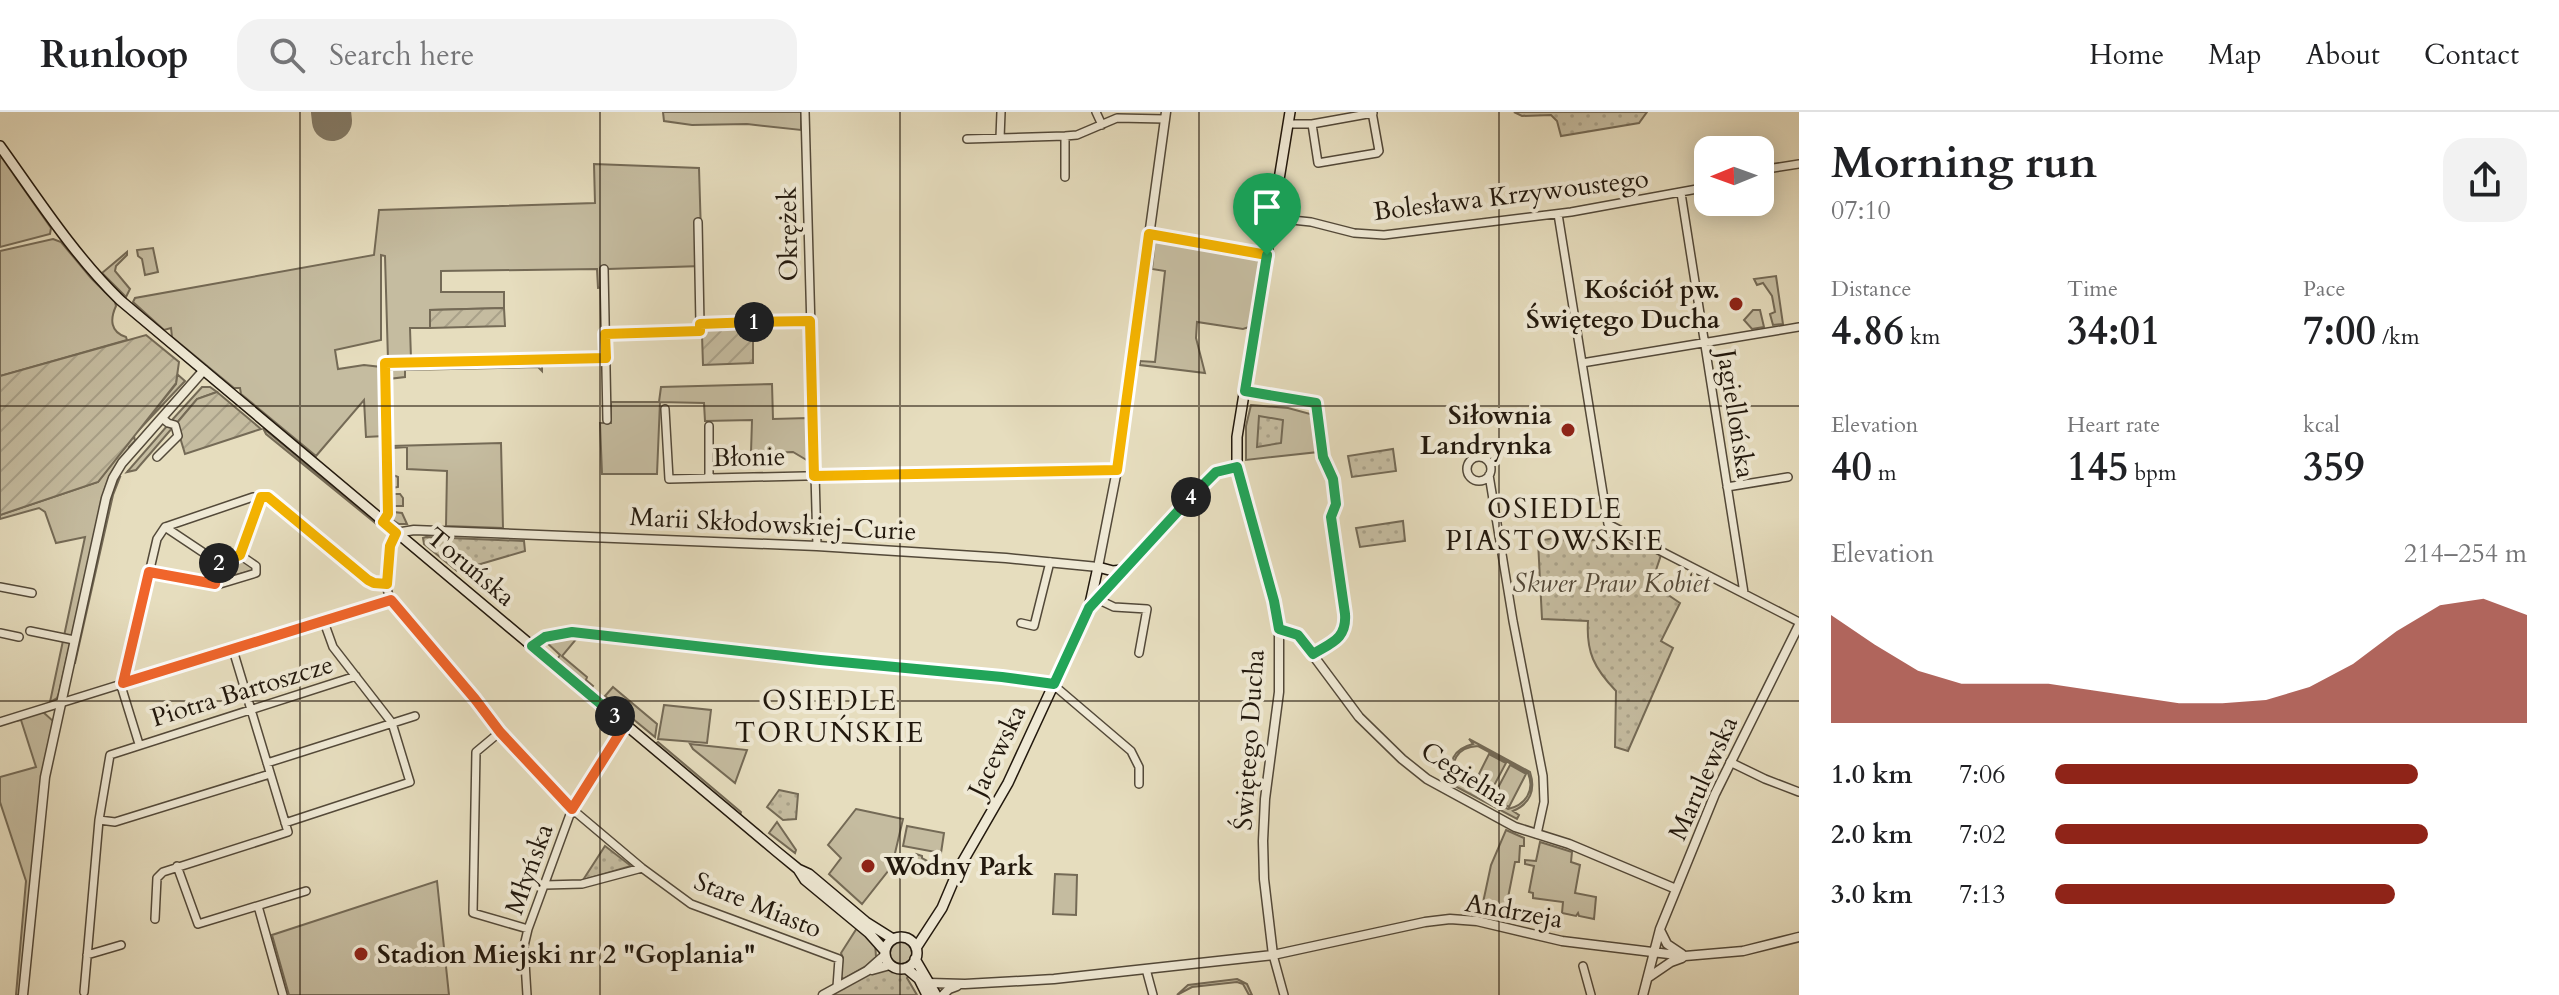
<!DOCTYPE html>
<meta charset="utf-8">
<style>
body{margin:0;font-family:Cardo,serif;background:#f2f2f2;color:#202124;height:100vh;display:flex;flex-direction:column;font-size:30px;white-space:nowrap}
*{box-sizing:border-box;margin:0}
p{font-size:26px;color:#757577}
.icon{flex:none;width:44px;height:44px;fill:none;stroke:currentColor;stroke-width:2;stroke-linecap:round;stroke-linejoin:round}
.map{position:relative;flex:1;overflow:hidden}
.details{display:flex;flex-direction:column;background:#fff;width:760px}
.details>*{flex:none}
.needle{width:52px;rotate:269deg}
.fabs{position:absolute;left:1694px;top:24px;display:grid;gap:16px}
.fabs a{display:grid;place-items:center;width:80px;height:80px;border-radius:16px;background:#fff;box-shadow:0 4px 20px #0003;font-size:40px}
.pin{position:absolute;display:grid;place-items:center;width:68px;height:68px;color:#fff;margin:-82px -34px;border-radius:50% 50% 50% 0;rotate:-45deg;box-shadow:0 0 8px #0007}
.pin .icon{rotate:45deg}
.km{position:absolute;width:40px;height:40px;margin:-20px;border-radius:50%;background:#222;color:#fff;font-size:22px;line-height:40px;text-align:center}
.round{display:grid;place-items:center;flex:none;width:84px;height:84px;border-radius:24px;background:#f2f2f2}
.overview{display:flex;align-items:center;justify-content:space-between;height:136px;padding:0 32px}
h1{font-size:44px;font-weight:700;line-height:60px}
.figures{display:grid;grid-template-columns:repeat(3,1fr);gap:12px;height:136px;padding:8px 32px}
.figures div{display:grid;align-content:center}
.figures b{font-size:40px;font-weight:700}
.figures small{font-size:22px;font-weight:400}
.figures p{font-size:22px}
.chart{height:224px;padding:16px 32px}
.chart p{display:flex;justify-content:space-between}
.chart svg{width:100%;height:144px;margin-top:8px;fill:#8f2418;opacity:.7}
ul{padding:0 32px;list-style:none;font-size:26px}
li{display:grid;grid-template-columns:128px 96px 1fr;align-items:center;height:60px}
li i{height:20px;border-radius:10px;background:#8f2418}
header{display:flex;align-items:center;gap:48px;box-sizing:border-box;height:112px;padding:0 40px;background:#fff;border-bottom:2px solid #e0e0e0}
header strong{font-size:38px}
nav{display:flex;gap:44px;margin-inline-start:auto;font-size:28px}
.search{width:560px;height:72px;background:#f2f2f2;display:flex;align-items:center;gap:20px;box-sizing:border-box;padding:0 28px;border-radius:24px;color:#757577;font-size:30px}
main{display:flex;flex:1;min-height:0}
.map>svg:first-child{display:block}
.grass{fill:#c5bca0;stroke:#746a56;stroke-width:2;fill-rule:evenodd}
.park{fill:url(#park-dots);stroke:#746a56;stroke-width:2}
.garden{fill:url(#garden-furrows);stroke:#746a56;stroke-width:2}
.lines{fill:none;stroke-linecap:round;stroke-linejoin:round}
.runway{stroke:#847a66;stroke-width:40}
.minor-casing{stroke:#534939;stroke-width:10}
.tertiary-casing{stroke:#534939;stroke-width:11}
.secondary-casing{stroke:#22180d;stroke-width:12}
.minor{stroke:#efe9d5;stroke-width:7}
.tertiary{stroke:#efe9d5;stroke-width:8}
.secondary{stroke:#efe9d5;stroke-width:9}
.split-1-casing{stroke:#fff;stroke-width:16}
.split-2-casing{stroke:#fff;stroke-width:16}
.split-3-casing{stroke:#fff;stroke-width:16}
.split-4-casing{stroke:#fff;stroke-width:16}
.split-5-casing{stroke:#fff;stroke-width:16}
.split-1{stroke:#f5b400;stroke-width:10}
.split-2{stroke:#f5b400;stroke-width:10}
.split-3{stroke:#f0652b;stroke-width:10}
.split-4{stroke:#22a559;stroke-width:10}
.split-5{stroke:#22a559;stroke-width:10}
.grid{fill:none;stroke:#22180d;stroke-width:2;stroke-opacity:0.55}
.poi-dot{fill:#8f2418;stroke:#efe9d5;stroke-width:3}
.labels{text-anchor:middle;dominant-baseline:central;stroke-width:8;stroke-linejoin:round;paint-order:stroke}
.street-label{font-size:26px;fill:#22180d;stroke:#efe9d5}
.poi-label{font-size:26px;font-weight:bold;fill:#22180d;stroke:#efe9d5;text-anchor:end}
.park-label{font-size:26px;font-style:italic;fill:#534939;stroke:#efe9d5}
.neighbourhood-label{font-size:28px;letter-spacing:2px;fill:#22180d;stroke:#efe9d5}
</style>
<header>
<strong>Runloop</strong>
<div class="search"><svg class="icon" aria-label="search" viewBox="0 0 24 24"><circle cx="10" cy="10" r="6"/><path d="M15 15l6 6"/></svg>Search here</div>
<nav><a>Home</a><a>Map</a><a>About</a><a>Contact</a></nav>
</header>
<main>
<div class="map">
<svg width="1799" height="883" viewBox="0 0 1799 883">
<defs>
<pattern id="park-dots" width="8" height="8" patternUnits="userSpaceOnUse" patternTransform="scale(2)"><rect width="8" height="8" fill="#c5bca0"/><path d="M2 2h.1M6 6h.1" fill="none" stroke="#a9a189" stroke-width="1.8" stroke-linecap="round"/></pattern>
<pattern id="garden-furrows" width="10" height="10" patternUnits="userSpaceOnUse" patternTransform="scale(2)"><rect width="10" height="10" fill="#c5bca0"/><path d="M-1 1l2-2M0 10L10 0M9 11l2-2" fill="none" stroke="#a9a189"/></pattern>
</defs>
<rect width="100%" height="100%" fill="#e6ddbe"/>
<filter id="stains"><feTurbulence type="fractalNoise" baseFrequency=".0025" numOctaves="4"/><feColorMatrix values="0 0 0 0 .2 0 0 0 0 .09 0 0 0 0 .02 0 0 0 .5 -.17"/></filter>
<radialGradient id="worn" r=".72"><stop offset=".6" stop-color="#630" stop-opacity="0"/><stop offset="1" stop-color="#630" stop-opacity=".3"/></radialGradient>
<path class="grass" d="M663,0H801V18L747,12L692,13L664,9Z
M0,43L51,116L50,122L0,135Z
M594,52L699,56L702,154L608,157V175L598,176L597,157L441,159V180H504V196L430,198V216H410L411,247L388,248L385,144L381,143V228L335,238L338,257L364,253L381,255L384,324L366,325L364,288L316,344L241,282L240,276H234L172,225L171,216L164,218L133,190L135,186L374,143L379,98L595,91Z
M53,127L61,130L91,166L115,190L116,194C110,207 110,220 126,225L127,228L0,264V139Z
M1155,129L1258,146C1264,167 1251,192 1252,214L1243,217L1197,210L1196,226L1205,261L1140,253V249L1155,250L1165,159L1152,157Z
M153,136L158,160L145,163L142,147L138,144L137,138Z
M127,140V143L116,154L115,159L130,177L126,185L102,161Z
M1776,164L1783,212L1773,213L1770,202L1775,200L1772,184L1763,171L1757,173L1754,167Z
M1753,198H1760L1764,215L1752,217L1744,208Z
M538,251L542,254V259L538,255L405,258V265L388,267L391,257L396,253Z
M177,262L185,269L136,321L176,272Z
M772,272L773,307L808,306L810,350L793,340L751,341L752,308L705,309L704,291L660,290L657,362H602L600,311H611V290H659L661,275Z
M202,275H210L217,280L197,287L176,312L172,308Z
M1251,293L1288,296L1314,303L1318,340L1246,348V314Z
M167,314H174L136,358L127,360Z
M263,316L379,413L385,419L266,322Z
M134,324L135,329L129,335L131,337L109,366L105,376L59,581L57,586L50,590L85,425L56,431L45,400L39,396L0,407V403L98,370Z
M501,331L503,416L446,414L447,359L407,357V335L393,336V363L398,365V375L392,376L391,334Z
M118,365H120L113,383L75,551H73L107,395Z
M392,382H400L403,386V394H394V400L402,401L407,412H399L391,407Z
M239,448L245,449L252,455V459L219,467L222,455Z
M572,522L603,526V529L577,526L562,544L587,565L586,568L593,574L591,577L556,549L560,543L545,529Z
M613,575L657,612L655,625L605,584Z
M664,593L711,598L707,631L658,627Z
M43,600L53,609L39,686L20,883H16L26,769L0,690V665L36,655L21,608L8,610Z
M1469,627L1530,660C1536,678 1530,692 1513,699L1519,703L1517,707L1453,673L1455,669C1447,650 1453,637 1473,632ZM1478,634L1528,661C1535,678 1526,693 1508,697L1458,669C1448,650 1457,635 1478,634Z
M658,630L741,700L740,703L655,632Z
M690,632L747,638L735,671L693,637Z
M1489,642L1506,651L1488,685L1472,676Z
M1510,653L1526,662L1509,695L1492,687Z
M856,697L903,707L892,754L862,792L829,762L841,746L828,733Z
M777,710L796,738L795,741L769,721Z
M907,714L944,721L941,741L903,734Z
M1506,718L1524,726V734H1520L1519,750H1515L1504,806L1500,805L1501,801L1497,799L1495,804L1481,800L1491,753Z
M1540,730L1572,740L1571,750L1580,753L1575,781L1596,785L1594,807L1579,804L1578,801L1576,804L1562,801L1563,790L1533,786V781L1529,780L1534,754L1525,752V748L1536,749Z
M1055,762L1077,763L1076,803L1053,802Z
M437,769L449,883H289L272,823Z
M857,816L875,830L876,845L866,854L843,867L840,864L843,846L841,841Z
M889 841a12 12 0 1 1 24 0a12 12 0 1 1-24 0Z
M1237,867L1247,872L1252,883H1249L1243,872L1237,870L1192,875L1177,883L1188,873Z"/>
<path class="park" d="M1514,0H1647L1639,11L1561,24L1557,9L1551,3L1522,4Z
M1259,304L1283,308L1281,331L1257,335Z
M1393,337L1396,359L1352,365L1348,344Z
M1403,409L1405,429L1360,435L1356,416Z
M1564,424L1572,433L1610,424L1661,443L1656,458L1658,476L1680,491L1661,529L1673,536L1628,639L1615,635L1616,579C1594,556 1586,540 1588,509L1542,507L1538,429Z
M426,425L524,429L525,439L457,459L424,432L423,426Z
M779,678L798,682L796,707L783,708L767,695Z
M605,734L631,754L583,768Z
M916,742L922,744V746L931,751C924,758 918,756 909,754L904,746L915,744Z
M890,856L910,862L907,866L917,883H831L870,861Z"/>
<path class="garden" d="M504,196L505,214L430,216V198Z
M753,217V251L703,253L702,223L707,218Z
M146,223L179,250L176,271L98,370L0,403V264Z
M217,280L261,317L185,342L176,312L197,287Z"/>
<g class="lines">
<path class="runway" d="M331,0L332,9"/>
<defs>
<path id="minor" d="M805,0L817,434
M1096,0L1102,13
M1288,12H1312L1373,1
M1312,12L1318,51L1377,41L1379,39L1372,0
M1000,26L1001,0
M967,27L1065,24L1077,23L1117,6L1165,7
M1760,58L1799,52
M1065,65V24
M1681,81L1744,481
M1558,102L1608,412L1799,510
M1273,106L1311,110L1354,121L1384,123L1571,100L1708,75
M698,110L700,212
M1149,122L1267,143
M604,157L607,308
M700,212L810,209
M605,222L700,219V212
M1582,251L1799,215
M1245,279L1316,291L1323,345L1333,367L1336,392L1331,405L1346,512L1338,526L1313,542
M665,297L669,367L1109,357L1117,358
M157,345L178,324L175,313L168,311L162,306
M1467 357a12 12 0 1 1 24 0a12 12 0 1 1-24 0Z
M1489,363L1513,509L1543,664L1544,690L1537,722
M709,366V314
M1727,375L1788,365
M383,410L388,402L385,251L606,246
M165,415L219,451
M396,421C386,436 382,472 391,488L500,620L572,697L642,756L691,792L839,847L837,875
M240,443L261,385
M149,460C172,465 196,472 220,472L256,461V454L240,443L219,451L215,472
M0,475L32,481
M1097,487L1114,495L1147,497L1139,541
M1021,511L1034,514L1050,450
M30,519L74,528
M0,521L19,525
M532,534L545,525L572,520L820,548L1050,570L1131,639L1139,655V672
M0,610L391,488
M500,620L476,640L473,801L528,817
M139,632L122,577L157,427L165,415L253,385H268L368,468L374,471L387,472
M1730,650L1765,667L1799,680
M267,651L415,604
M99,708L115,710L270,662
M285,711L410,670L392,611L333,535L324,510
M177,754L198,812L306,779
M545,773L582,772L642,756
M258,794L283,883
M155,807L157,766L163,760L288,720L233,538
M87,843L121,833
M1273,843L1284,883
M1583,854L1591,883
M1146,857L1153,883
M84,880L99,708L110,643L356,564
M527,883L524,834L528,817L572,697L625,613"/>
<path id="tertiary" d="M1237,355L1274,489L1279,517V580L1265,687L1263,729L1264,767L1273,843
M396,421L414,418L817,434L1006,446L1098,455L1117,358L1166,0
M1279,517L1298,523L1359,605L1402,647L1427,667L1515,715L1569,732L1676,777
M1660,818L1667,832L1682,842
M872,858L890,853
M1649,865L1671,850L1682,846
M929,871L965,872L1054,867L1273,843L1425,810L1450,807L1477,809L1562,829L1685,844L1743,839L1799,825
M23,883L45,665L106,386L113,366L122,351L204,258
M823,883L867,859L885,843
M943,883L949,877L957,874
M1643,883L1660,817L1715,682L1799,513"/>
<path id="secondary" d="M0,34C38,87 73,142 120,188L776,739L798,757L809,762L866,810L893,827
M1089,496L1211,363L1220,358L1237,355V325L1290,0
M798,757L805,768L869,821L885,839
M885 841a16 16 0 1 1 32 0a16 16 0 1 1-32 0Z
M916,836L942,796L959,756L1008,671L1089,496L1098,455L1113,459L1122,458
M915,847L936,883
M906,856L919,867L927,883"/>
</defs>
<use href="#minor" class="minor-casing"/>
<use href="#tertiary" class="tertiary-casing"/>
<use href="#secondary" class="secondary-casing"/>
<use href="#minor" class="minor"/>
<use href="#tertiary" class="tertiary"/>
<use href="#secondary" class="secondary"/>
</g>
<g class="lines">
<defs>
<path id="split-1" d="M754,210L810,209L814,364L1117,358L1149,122L1267,143"/>
<path id="split-2" d="M219,451L240,443L261,385H268L368,468L374,471L387,472L390,434L396,421L383,410L388,402L385,251L606,246L605,222L700,219V212L754,210"/>
<path id="split-3" d="M219,451L215,472L149,460L123,571L391,488L475,587L500,620L572,697L625,613L615,604"/>
<path id="split-4" d="M615,604L532,534L545,525L572,520L820,548L1002,565L1054,572L1089,496L1191,385"/>
<path id="split-5" d="M1191,385L1216,360L1237,355L1274,489L1279,517L1298,523L1313,542C1331,531 1347,527 1345,502L1331,405L1336,392L1333,367L1323,345L1316,291L1245,279L1267,143"/>
</defs>
<use href="#split-1" class="split-1-casing"/>
<use href="#split-2" class="split-2-casing"/>
<use href="#split-3" class="split-3-casing"/>
<use href="#split-4" class="split-4-casing"/>
<use href="#split-5" class="split-5-casing"/>
<use href="#split-1" class="split-1"/>
<use href="#split-2" class="split-2"/>
<use href="#split-3" class="split-3"/>
<use href="#split-4" class="split-4"/>
<use href="#split-5" class="split-5"/>
</g>
<path class="grid" d="M300,0V883M600,0V883M900,0V883M1199,0V883M1499,0V883M0,294H1799M0,589H1799"/>
<g class="poi-dot">
<circle cx="1736" cy="192" r="8"/>
<circle cx="1568" cy="318" r="8"/>
<circle cx="868" cy="754" r="8"/>
<circle cx="361" cy="842" r="8"/>
</g>
<g class="labels">
<g class="street-label">
<text transform="translate(1511 83) rotate(-7)">Bolesława Krzywoustego</text>
<text transform="translate(788 122) rotate(-91)">Okrężek</text>
<text transform="translate(1736 302) rotate(81)">Jagiellońska</text>
<text transform="translate(749 345) rotate(-1)">Błonie</text>
<text transform="translate(773 412) rotate(3)">Marii Skłodowskiej-Curie</text>
<text transform="translate(471 455) rotate(40)">Toruńska</text>
<text transform="translate(242 579) rotate(-17)">Piotra Bartoszcze</text>
<text transform="translate(1249 628) rotate(-86)">Świętego Ducha</text>
<text transform="translate(997 639) rotate(-64)">Jacewska</text>
<text transform="translate(1465 662) rotate(32)">Cegielna</text>
<text transform="translate(1703 666) rotate(-66)">Marulewska</text>
<text transform="translate(529 757) rotate(-70)">Młyńska</text>
<text transform="translate(758 793) rotate(22)">Stare Miasto</text>
<text transform="translate(1514 799) rotate(10)">Andrzeja</text>
</g>
<g class="poi-label">
<text x="1720" y="177">Kościół pw.<tspan x="1720" dy="30">Świętego Ducha</tspan></text>
<text x="1552" y="303">Siłownia<tspan x="1552" dy="30">Landrynka</tspan></text>
<text x="884" y="754" text-anchor="start">Wodny Park</text>
<text x="377" y="842" text-anchor="start">Stadion Miejski nr 2 "Goplania"</text>
</g>
<g class="park-label">
<text x="1611" y="471">Skwer Praw Kobiet</text>
</g>
<g class="neighbourhood-label">
<text x="1555" y="397">OSIEDLE<tspan x="1555" dy="32">PIASTOWSKIE</tspan></text>
<text x="830" y="589">OSIEDLE<tspan x="830" dy="32">TORUŃSKIE</tspan></text>
</g>
</g>
<rect width="100%" height="100%" filter="url(#stains)"/>
<rect width="100%" height="100%" fill="url(#worn)"/>
</svg>
<div class="fabs">
<a><svg class="needle" viewBox="-14 -14 28 28"><path d="M0-13l5 13h-10z" fill="#e53935"/><path d="M0 13l5-13h-10z" fill="#757577"/></svg></a>
</div>
<div class="pin" style="left:1267px;top:143px;background:#1e9e55"><svg class="icon" aria-label="arrive" viewBox="0 0 24 24"><path d="M6 21V4h12l-3 4 3 4H6"/></svg></div>
<b class="km" style="left:754px;top:210px">1</b>
<b class="km" style="left:219px;top:451px">2</b>
<b class="km" style="left:615px;top:604px">3</b>
<b class="km" style="left:1191px;top:385px">4</b>
</div>
<section class="details">
<div class="overview"><div><h1>Morning run</h1><p>07:10</p></div><a class="round"><svg class="icon" aria-label="share" viewBox="0 0 24 24"><path d="M12 15V3M7 8l5-5 5 5M5 13v7h14v-7"/></svg></a></div>
<div class="figures">
<div><p>Distance</p><b>4.86<small> km</small></b></div>
<div><p>Time</p><b>34:01</b></div>
<div><p>Pace</p><b>7:00<small> /km</small></b></div>
</div>
<div class="figures">
<div><p>Elevation</p><b>40<small> m</small></b></div>
<div><p>Heart rate</p><b>145<small> bpm</small></b></div>
<div><p>kcal</p><b>359</b></div>
</div>
<div class="chart"><p><span>Elevation</span>214–254 m</p>
<svg viewBox="0 0 160 44" preserveAspectRatio="none"><path d="M0 44V11L10 20L20 28L30 32L40 32L50 32L60 34L70 36L80 38L90 38L100 37L110 33L120 26L130 16L140 8L150 6L160 11V44z"/></svg>
</div>
<ul>
<li><b>1.0 km</b>7:06<i style="width:77%"></i></li>
<li><b>2.0 km</b>7:02<i style="width:79%"></i></li>
<li><b>3.0 km</b>7:13<i style="width:72%"></i></li>
</ul>
</section>
</main>
